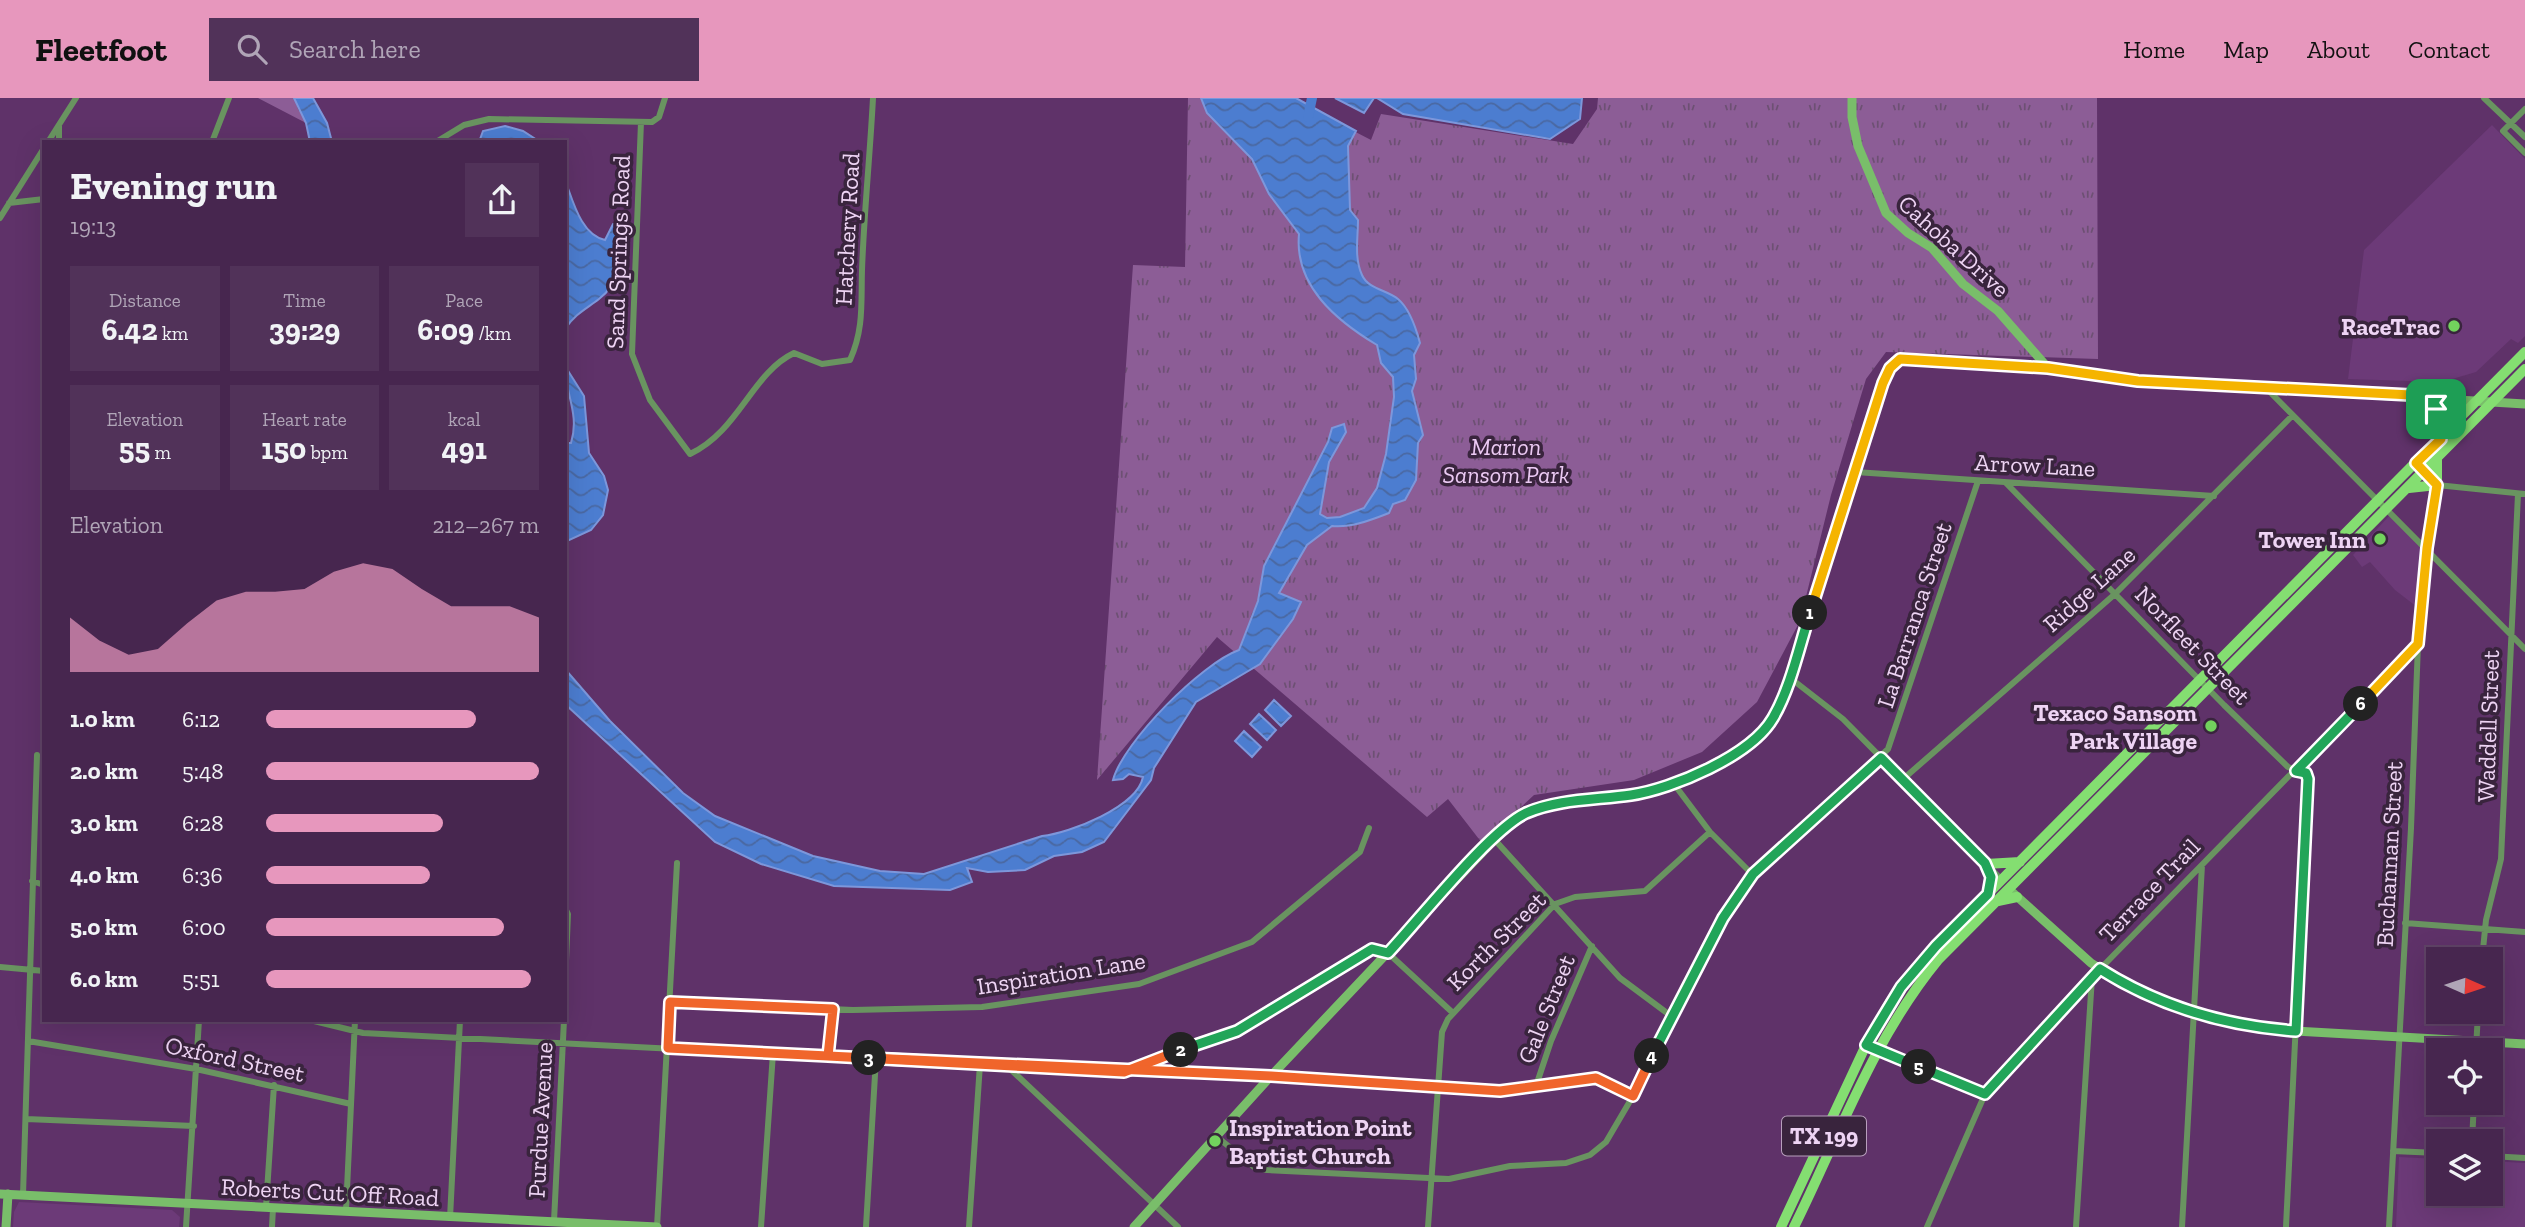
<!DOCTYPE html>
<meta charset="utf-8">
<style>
body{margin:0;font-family:"Zilla Slab",serif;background:#513259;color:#f1f3f6;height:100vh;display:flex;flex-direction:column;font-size:26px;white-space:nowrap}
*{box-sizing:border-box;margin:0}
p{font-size:23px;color:#b0a5b7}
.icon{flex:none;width:38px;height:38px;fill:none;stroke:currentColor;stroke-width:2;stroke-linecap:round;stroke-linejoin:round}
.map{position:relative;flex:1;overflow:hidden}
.drawer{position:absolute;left:42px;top:42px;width:525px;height:882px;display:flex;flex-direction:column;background:#47264f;border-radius:0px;box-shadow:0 7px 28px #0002,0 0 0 2px #5f4366}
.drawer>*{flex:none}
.needle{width:46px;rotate:93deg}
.fabs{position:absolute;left:2426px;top:849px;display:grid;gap:14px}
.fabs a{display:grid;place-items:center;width:77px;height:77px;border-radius:0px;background:#47264f;box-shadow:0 7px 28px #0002,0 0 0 2px #5f4366;font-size:35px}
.pin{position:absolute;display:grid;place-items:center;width:60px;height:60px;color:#fff;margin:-30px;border-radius:14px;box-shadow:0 4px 10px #0006}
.km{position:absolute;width:35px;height:35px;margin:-18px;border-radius:50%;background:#222;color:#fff;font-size:19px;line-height:35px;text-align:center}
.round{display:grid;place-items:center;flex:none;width:74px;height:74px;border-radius:0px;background:#513259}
.summary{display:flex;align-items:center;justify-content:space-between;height:119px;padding:0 28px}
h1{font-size:38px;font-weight:700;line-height:52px}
.metrics{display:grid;grid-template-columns:repeat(3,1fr);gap:10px;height:119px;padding:7px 28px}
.metrics div{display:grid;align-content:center;border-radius:0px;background:#513259;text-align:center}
.metrics b{font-size:30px;font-weight:700}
.metrics small{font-size:19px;font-weight:400}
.metrics p{font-size:19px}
.chart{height:196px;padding:14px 28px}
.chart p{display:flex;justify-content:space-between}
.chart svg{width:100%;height:126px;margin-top:7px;fill:#e797bd;opacity:.7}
ul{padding:0 28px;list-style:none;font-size:23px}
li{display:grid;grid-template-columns:112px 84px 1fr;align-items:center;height:52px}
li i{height:18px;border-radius:9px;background:#e797bd}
header{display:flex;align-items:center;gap:42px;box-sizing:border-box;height:98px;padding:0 35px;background:#e797bd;color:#111}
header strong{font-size:33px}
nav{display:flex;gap:38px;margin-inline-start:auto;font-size:24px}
.search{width:490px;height:63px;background:#513259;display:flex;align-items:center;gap:18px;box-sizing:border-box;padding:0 24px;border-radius:0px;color:#b0a5b7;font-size:26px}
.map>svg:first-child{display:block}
.built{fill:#6c3a78}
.grass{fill:url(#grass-tufts)}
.water{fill:url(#water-waves);stroke:#7d97db;stroke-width:2}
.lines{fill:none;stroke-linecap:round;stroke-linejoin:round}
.river{stroke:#4c7dd0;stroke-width:10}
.street{stroke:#699460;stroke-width:6}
.secondary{stroke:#79be6a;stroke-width:9}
.primary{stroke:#84de71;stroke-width:10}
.split-1-casing{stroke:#fff;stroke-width:14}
.split-2-casing{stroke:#fff;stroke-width:14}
.split-3-casing{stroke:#fff;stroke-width:14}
.split-4-casing{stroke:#fff;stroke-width:14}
.split-5-casing{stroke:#fff;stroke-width:14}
.split-6-casing{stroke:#fff;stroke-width:14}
.split-7-casing{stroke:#fff;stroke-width:14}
.split-1{stroke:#f5b400;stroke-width:9}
.split-2{stroke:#22a559;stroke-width:9}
.split-3{stroke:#f0652b;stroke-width:9}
.split-4{stroke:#f0652b;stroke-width:9}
.split-5{stroke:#22a559;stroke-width:9}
.split-6{stroke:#22a559;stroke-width:9}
.split-7{stroke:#f5b400;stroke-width:9}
.poi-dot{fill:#72d25d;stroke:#39243d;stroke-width:2.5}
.labels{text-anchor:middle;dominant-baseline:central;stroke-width:7;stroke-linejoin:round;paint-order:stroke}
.shield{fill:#39243d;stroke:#b89fbd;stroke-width:2}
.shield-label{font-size:23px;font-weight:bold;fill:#eed4f4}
.street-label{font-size:24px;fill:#eed4f4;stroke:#39243d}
.poi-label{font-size:24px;font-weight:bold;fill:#eed4f4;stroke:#39243d;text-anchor:end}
.park-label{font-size:24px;font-style:italic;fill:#eccaf4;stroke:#39243d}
</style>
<header>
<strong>Fleetfoot</strong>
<div class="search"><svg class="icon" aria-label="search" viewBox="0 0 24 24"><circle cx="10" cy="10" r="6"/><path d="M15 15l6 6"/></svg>Search here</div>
<nav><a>Home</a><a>Map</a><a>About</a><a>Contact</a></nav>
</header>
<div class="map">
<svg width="2525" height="1129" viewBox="0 0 2525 1129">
<defs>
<pattern id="grass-tufts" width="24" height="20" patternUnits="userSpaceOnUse" patternTransform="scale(1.75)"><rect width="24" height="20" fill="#8c5d96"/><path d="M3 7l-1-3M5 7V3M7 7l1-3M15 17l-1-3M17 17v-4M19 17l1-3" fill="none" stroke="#6d5073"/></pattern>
<pattern id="water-waves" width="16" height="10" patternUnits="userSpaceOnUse" patternTransform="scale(1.75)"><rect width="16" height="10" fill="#4c7dd0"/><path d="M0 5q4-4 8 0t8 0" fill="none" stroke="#4a68a1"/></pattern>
</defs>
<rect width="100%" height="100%" fill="#5f3269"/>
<path class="built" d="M2492,27L2525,61V238L2518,245L2511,241L2476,274L2442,284L2348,281L2364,152Z
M2390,417L2423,451L2417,509L2395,492L2370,464L2362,469L2353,457Z
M2399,1059L2438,1061V1096H2490V1063L2525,1065V1129H2396Z
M19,1104L172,1112L180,1119L179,1129H13L14,1114Z"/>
<path class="grass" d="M258,0H294L306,25Z
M1188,0H1290L1371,42L1381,16L1573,46L1597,11L1598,0H2097L2098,261L1886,254L1866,281L1831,397L1800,523L1757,604L1702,654L1634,682L1534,697L1482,745L1448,701L1427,719L1217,539L1097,682L1133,167L1185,169Z"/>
<path class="water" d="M294,0H313L327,25L332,44H310L306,25Z
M1201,0H1296L1356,33L1348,48L1350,112L1358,122C1358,140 1354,160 1362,177C1368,191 1387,192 1398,201C1410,211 1416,230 1420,245L1414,257L1416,281L1412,293L1423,337L1418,345L1416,382L1405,402L1393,406L1389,415C1371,422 1351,430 1332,428L1307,447L1279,495L1301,504L1293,521L1260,566L1196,604L1154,670L1151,682L1104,744L1082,754L1054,758L1025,772L988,774L967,770L972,784L950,792L834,788L761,766L715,744L565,606V571L610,623L683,695L715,718L813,758L880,773L924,776L1042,738C1070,735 1137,709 1143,679L1129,676L1123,681L1113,682C1123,644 1202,565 1239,552L1258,503L1264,468L1328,344L1332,330L1344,326L1346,334L1329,364L1320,416L1327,420L1340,419L1364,410L1377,390L1386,356L1394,299L1393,279L1381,265L1377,247C1337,223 1294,188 1299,136L1269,96L1252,61L1207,15Z
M1335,0H1374L1364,15Z
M1377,0H1582L1580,21L1550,41L1403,16Z
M505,28L523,33L540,44H479L483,33Z
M565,82C573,103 581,137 605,142L613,126L621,124L626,129C627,154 620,185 599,201C586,211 575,216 565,231Z
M565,268L584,298L589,355L604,378L608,392L603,417L591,432L565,444V345H571C580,316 565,296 565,268Z
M1274,602L1291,618L1281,628L1265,612Z
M1259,616L1276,632L1267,642L1250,626Z
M1244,633L1261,649L1252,659L1235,643Z"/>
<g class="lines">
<path class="river" d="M1308,19L1312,0"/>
<path class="street" d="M2484,0L2525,39
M2525,11L2503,33L2525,55
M641,24L632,256L650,302L690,356C739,333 752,275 794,255L822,266L850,262C864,231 861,205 862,172C864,115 870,57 873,0
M48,44L76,0
M59,44V28
M212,44L229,0
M436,44L464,27L489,21L652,24L659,19L665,0
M9,105L44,101
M0,120L44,50
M2266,290L2525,551
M2422,372L2437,387L2525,396
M1855,374L2214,398
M2006,385L2224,607L2288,669L2308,677L2286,1129
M1789,579L1843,621L2002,782
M1902,682L2115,496L2292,318
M1674,686L1710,734L1753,777
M1494,741L1620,880L1671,918
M32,783L44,787
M565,810L568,816L565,886
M2405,825L2525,834
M2482,861L2486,822L2501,761L2518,396
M0,869L44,873
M670,904L853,912L982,909L1139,886L1252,844L1360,754L1369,730
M310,922L363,935L1124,974L1271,978L1500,993L1596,980L1633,998
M28,943L196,971L351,1006
M1866,947L1985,996
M2476,952L2478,914
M828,958L833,911
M1006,967L1178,1129
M1127,973L1237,933L1372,851L1388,855L1453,915
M1536,988L1551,943L1592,848
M26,1021L194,1028
M1216,1038L1254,1069L1267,1072L1449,1081L1510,1068L1566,1065L1590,1057L1606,1044L1633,998L1671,918L1739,795L1753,777L1888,651L1978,383
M2472,1043L2474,1004
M2393,1053L2438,1055
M2490,1058L2525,1060
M23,1097L37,657
M266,1109L274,987
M346,1112L355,922
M450,1120L460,922
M554,1123L564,922
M186,1129L199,922
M272,1129L273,1110
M657,1129L677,765
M761,1129L773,955
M866,1129L876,960
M969,1129L980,966
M1428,1129L1442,934L1448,921L1555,806L1575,799L1645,793L1710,734
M1927,1129L1985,996L2058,914L2418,546
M2076,1129L2092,879
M2182,1129L2202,767
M2389,1129L2411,730L2418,546L2437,388"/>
<path class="secondary" d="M1852,0V19L1858,48L1886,115L1908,135L1932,150L1963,186L1998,213L2048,270
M2012,794L2091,865L2121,884L2198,917L2275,932L2525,946
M0,1096L657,1129
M6,1129L8,1096
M1134,1129L1271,978L1512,723C1550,702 1591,703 1633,697C1675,690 1744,659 1770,625C1777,615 1781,602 1785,591L1883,285L1894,263L1916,261L2048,270L2138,283L2525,306"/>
<path class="primary" d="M2411,297C2437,310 2440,311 2441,341
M2409,390L2437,387V361
M1986,766L2020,764
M1986,766L1991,779L1988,796
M1998,803L2017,799
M1781,1129L1866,947L1890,904L1936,848L2525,254
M1794,1129C1839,1038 1873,941 1938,862L2525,271"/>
</g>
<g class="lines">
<defs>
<path id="split-1" d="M1810,515L1883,285L1890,270L1900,261L2048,270L2138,283L2411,297L2436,311"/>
<path id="split-2" d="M1181,952L1237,933L1372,851L1388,855C1419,822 1490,732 1526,715C1558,701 1596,702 1631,697C1672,691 1751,658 1773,620C1791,589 1799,549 1810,515"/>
<path id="split-3" d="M869,960L668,950L670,904L833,911L828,958L1124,974L1181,952"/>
<path id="split-4" d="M869,960L1271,978L1500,993L1596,980L1633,998L1652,958"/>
<path id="split-5" d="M1652,958L1723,820L1753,776L1881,660L1985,765L1991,779L1988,796L1936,848L1901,889L1866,947L1919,969"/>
<path id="split-6" d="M1919,969L1985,996L2100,871C2160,909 2226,928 2296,933L2308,681L2306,675L2296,673L2361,606"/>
<path id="split-7" d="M2361,606L2418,546L2427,450L2437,387L2416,365L2441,341L2440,322L2436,311"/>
</defs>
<use href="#split-1" class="split-1-casing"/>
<use href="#split-2" class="split-2-casing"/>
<use href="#split-3" class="split-3-casing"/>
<use href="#split-4" class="split-4-casing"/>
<use href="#split-5" class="split-5-casing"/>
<use href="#split-6" class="split-6-casing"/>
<use href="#split-7" class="split-7-casing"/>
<use href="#split-1" class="split-1"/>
<use href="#split-2" class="split-2"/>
<use href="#split-3" class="split-3"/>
<use href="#split-4" class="split-4"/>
<use href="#split-5" class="split-5"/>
<use href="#split-6" class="split-6"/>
<use href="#split-7" class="split-7"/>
</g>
<g class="poi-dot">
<circle cx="2454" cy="228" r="7"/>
<circle cx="2380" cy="441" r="7"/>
<circle cx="2211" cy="628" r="7"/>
<circle cx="1215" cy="1043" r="7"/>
</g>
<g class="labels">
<rect class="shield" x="1782" y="1018.5" width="84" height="39" rx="5"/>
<g class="shield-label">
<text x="1824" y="1038">TX 199</text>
</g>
<g class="street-label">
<text transform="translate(847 131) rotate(-87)">Hatchery Road</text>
<text transform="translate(1954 148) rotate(42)">Cahoba Drive</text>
<text transform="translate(618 154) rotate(-88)">Sand Springs Road</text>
<text transform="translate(2035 367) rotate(3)">Arrow Lane</text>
<text transform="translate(2089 491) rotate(-42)">Ridge Lane</text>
<text transform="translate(1914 517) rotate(-72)">La Barranca Street</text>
<text transform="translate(2193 547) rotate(46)">Norfleet Street</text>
<text transform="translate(2488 628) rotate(-88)">Waddell Street</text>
<text transform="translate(2389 756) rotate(-87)">Buchannan Street</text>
<text transform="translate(2149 792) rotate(-46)">Terrace Trail</text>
<text transform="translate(1496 843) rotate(-45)">Korth Street</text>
<text transform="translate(1061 875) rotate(-9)">Inspiration Lane</text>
<text transform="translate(1546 911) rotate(-68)">Gale Street</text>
<text transform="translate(235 961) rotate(12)">Oxford Street</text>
<text transform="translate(540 1022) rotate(-87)">Purdue Avenue</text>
<text transform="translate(330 1094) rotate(3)">Roberts Cut Off Road</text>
</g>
<g class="poi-label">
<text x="2440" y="228">RaceTrac</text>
<text x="2366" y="441">Tower Inn</text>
<text x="2197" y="614">Texaco Sansom<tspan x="2197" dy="28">Park Village</tspan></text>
<text x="1229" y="1029" text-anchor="start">Inspiration Point<tspan x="1229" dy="28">Baptist Church</tspan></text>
</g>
<g class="park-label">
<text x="1506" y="348">Marion<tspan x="1506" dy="28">Sansom Park</tspan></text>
</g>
</g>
</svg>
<div class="fabs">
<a><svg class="needle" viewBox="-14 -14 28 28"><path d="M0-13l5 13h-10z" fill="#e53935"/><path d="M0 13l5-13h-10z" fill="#b0a5b7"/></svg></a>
<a><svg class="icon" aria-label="locate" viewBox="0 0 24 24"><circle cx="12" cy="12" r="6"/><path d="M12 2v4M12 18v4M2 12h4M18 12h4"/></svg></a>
<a><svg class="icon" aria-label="layers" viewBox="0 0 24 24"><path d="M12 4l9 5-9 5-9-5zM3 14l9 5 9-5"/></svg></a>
</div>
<div class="pin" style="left:2436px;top:311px;background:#1e9e55"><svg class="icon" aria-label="arrive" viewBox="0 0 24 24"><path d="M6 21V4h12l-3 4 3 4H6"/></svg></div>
<b class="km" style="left:1810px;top:515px">1</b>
<b class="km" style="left:1181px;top:952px">2</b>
<b class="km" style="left:869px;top:960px">3</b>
<b class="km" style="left:1652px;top:958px">4</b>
<b class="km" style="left:1919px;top:969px">5</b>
<b class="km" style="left:2361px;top:606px">6</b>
<section class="drawer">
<div class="summary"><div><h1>Evening run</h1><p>19:13</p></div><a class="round"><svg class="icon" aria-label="share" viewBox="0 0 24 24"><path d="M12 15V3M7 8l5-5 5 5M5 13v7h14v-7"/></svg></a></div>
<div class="metrics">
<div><p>Distance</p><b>6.42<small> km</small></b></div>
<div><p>Time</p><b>39:29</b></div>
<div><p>Pace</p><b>6:09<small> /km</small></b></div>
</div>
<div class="metrics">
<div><p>Elevation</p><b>55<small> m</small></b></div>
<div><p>Heart rate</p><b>150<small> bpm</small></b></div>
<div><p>kcal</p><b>491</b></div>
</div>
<div class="chart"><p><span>Elevation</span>212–267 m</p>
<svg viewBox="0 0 160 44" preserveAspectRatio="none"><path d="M0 44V25L10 33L20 38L30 36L40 27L50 19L60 16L70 16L80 15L90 9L100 6L110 8L120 15L130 21L140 21L150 21L160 25V44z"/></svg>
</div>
<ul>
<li><b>1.0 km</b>6:12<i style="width:77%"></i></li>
<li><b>2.0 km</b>5:48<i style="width:100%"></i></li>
<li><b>3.0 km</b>6:28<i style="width:65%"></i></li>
<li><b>4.0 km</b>6:36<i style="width:60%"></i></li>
<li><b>5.0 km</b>6:00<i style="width:87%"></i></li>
<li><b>6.0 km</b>5:51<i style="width:97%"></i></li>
</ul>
</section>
</div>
